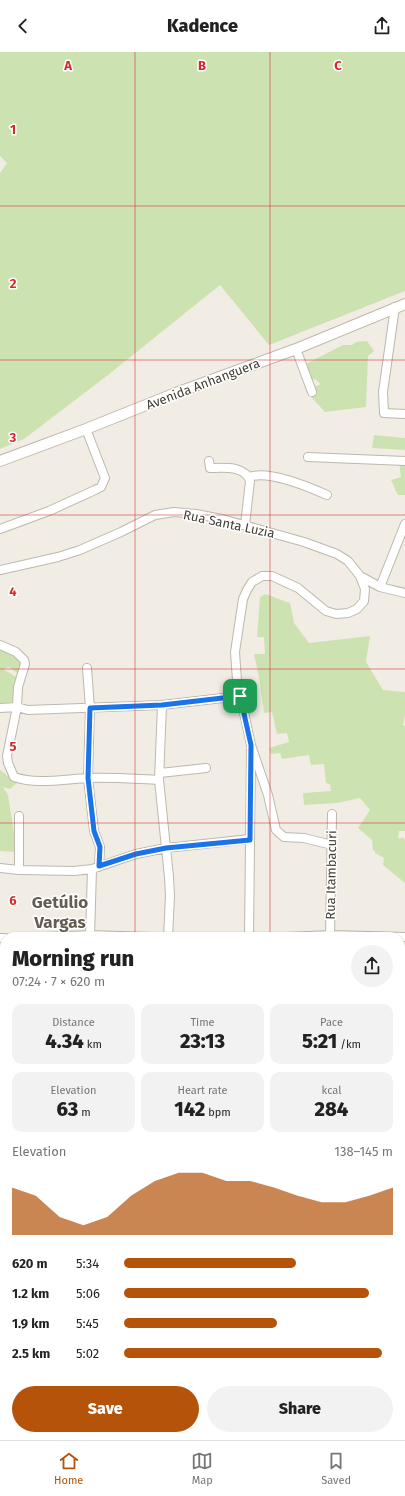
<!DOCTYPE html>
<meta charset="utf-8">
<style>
body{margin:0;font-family:"Fira Sans",sans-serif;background:#f2f2f2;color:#222;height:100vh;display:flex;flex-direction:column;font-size:15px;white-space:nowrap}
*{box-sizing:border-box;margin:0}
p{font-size:13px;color:#767676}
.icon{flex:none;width:22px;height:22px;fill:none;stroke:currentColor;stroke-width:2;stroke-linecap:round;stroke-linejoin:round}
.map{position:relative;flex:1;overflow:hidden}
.panel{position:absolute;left:0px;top:880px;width:405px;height:508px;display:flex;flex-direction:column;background:#fff;border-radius:16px 16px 0 0;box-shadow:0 1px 3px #0004}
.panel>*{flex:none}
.pin{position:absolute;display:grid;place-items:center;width:34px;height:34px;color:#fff;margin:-17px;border-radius:8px;box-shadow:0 2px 6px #0006}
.round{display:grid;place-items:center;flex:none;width:42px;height:42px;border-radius:21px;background:#f2f2f2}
.overview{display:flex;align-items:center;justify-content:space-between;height:68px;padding:0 12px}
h1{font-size:22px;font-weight:800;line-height:30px}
.figures{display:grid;grid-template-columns:repeat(3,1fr);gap:6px;height:68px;padding:4px 12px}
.figures div{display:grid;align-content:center;border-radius:10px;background:#f2f2f2;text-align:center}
.figures b{font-size:20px;font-weight:800}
.figures small{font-size:11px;font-weight:400}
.figures p{font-size:11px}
.chart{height:112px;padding:8px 12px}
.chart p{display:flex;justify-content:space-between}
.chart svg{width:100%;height:72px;margin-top:4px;fill:#b45309;opacity:.7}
.action{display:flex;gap:8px;margin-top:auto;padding:8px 12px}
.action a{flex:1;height:46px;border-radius:24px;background:#b45309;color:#fff;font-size:16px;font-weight:800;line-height:46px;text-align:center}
.action a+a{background:#f2f2f2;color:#222}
ul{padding:0 12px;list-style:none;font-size:13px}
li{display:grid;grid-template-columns:64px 48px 1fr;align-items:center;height:30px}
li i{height:10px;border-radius:5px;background:#b45309}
header{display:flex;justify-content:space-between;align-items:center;height:52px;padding:0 12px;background:#fff;font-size:18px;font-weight:800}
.menu{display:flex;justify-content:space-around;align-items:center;height:56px;border-top:1px solid #e0e0e0;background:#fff;font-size:11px;color:#767676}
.menu a{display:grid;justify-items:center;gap:2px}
.menu .on{color:#b45309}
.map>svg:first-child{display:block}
.green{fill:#cde2b1}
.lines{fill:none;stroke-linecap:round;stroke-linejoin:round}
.minor-casing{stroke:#beb8ac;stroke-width:10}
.tertiary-casing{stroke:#beb8ac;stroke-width:12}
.minor{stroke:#fff;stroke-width:8}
.tertiary{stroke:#fff;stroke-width:10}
.route-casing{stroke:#fff;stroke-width:8}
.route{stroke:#1a73e8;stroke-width:5}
.grid{fill:none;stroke:#d62828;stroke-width:1;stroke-opacity:0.55}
.labels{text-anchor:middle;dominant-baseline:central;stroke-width:3;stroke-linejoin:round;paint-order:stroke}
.street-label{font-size:13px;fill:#433d36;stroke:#fff}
.district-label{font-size:17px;font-weight:bold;fill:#655b4e;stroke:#fff}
.grid-label{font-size:13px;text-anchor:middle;font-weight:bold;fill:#d62828;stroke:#fff;stroke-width:3;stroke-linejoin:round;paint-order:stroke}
</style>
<header><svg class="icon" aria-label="back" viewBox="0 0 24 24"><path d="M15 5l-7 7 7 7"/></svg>Kadence<svg class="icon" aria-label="share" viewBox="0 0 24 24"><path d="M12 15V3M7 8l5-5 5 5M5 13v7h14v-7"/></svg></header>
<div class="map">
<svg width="405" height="1388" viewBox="0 0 405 1388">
<rect width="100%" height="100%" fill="#f1ede5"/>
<path class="green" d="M0,0H405V239L269,293L220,233L108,323L24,387L0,397V121L7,111L0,104Z
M367,289L374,299L368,304L366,355L325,360L311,345L314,335L321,332L315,327L310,328L304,313L343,293H352L356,290Z
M374,383L405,386V398L372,396Z
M399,410L405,411V443H398L391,428L401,425Z
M265,542L290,551L294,571L309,591L370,584L366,610L383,638L405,640V663L403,673L405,674V779H399L398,786H404L405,789V831L383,813L384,806L375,801V798L373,799L372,788L358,776L370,758L360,746L337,751L304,753L303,741L331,739L330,732L326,731L324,712L311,713L309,703L282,707L280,701L271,702L269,696L289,690L287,681L277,682L272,660L264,661L259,625L254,602H265L264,585H257L260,545Z
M0,597C9,599 18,605 23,613L20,623L9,615L3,617L18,626L15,653L0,658Z
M0,718L17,731L10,737L3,735L8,743L17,800L0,799Z
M403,1169H405V1188L402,1187L400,1184V1178L402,1177Z"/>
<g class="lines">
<defs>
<path id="minor" d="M395,255L383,340L384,361L405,362
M296,297L312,340
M308,405L405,409
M209,409L210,416C223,416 245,413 250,429L245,473
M249,425C268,418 309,435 327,443
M0,477L49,459L95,438L101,435L105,426L86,377
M0,518L58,505L80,498L121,480L155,463L174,460L196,462L222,467L304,490L337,502L348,509L360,524L380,535L405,541
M380,535L405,472
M0,593L16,600L24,608L25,612L18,635L17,655L7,704L8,711L14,725C37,733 64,727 88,726C111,725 135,727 159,728
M87,616L90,656L88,726L94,779L100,795L99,814
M162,653L159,728L169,825L170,844L168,885
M0,656L17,655L28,658L162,653L240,644
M160,721L206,716
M19,764V818
M332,793L304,786L284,785L276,778L268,743L251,693L237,628L235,600L243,547L247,538L252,530L262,524H272L298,536L326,559L336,562L348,561L357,557L364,549L365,537L360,524
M0,816L19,818L74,819L92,817L136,802L166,796L250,787
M45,885L90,883L151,885
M90,885L92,817
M249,885L251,698
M286,885L330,883L405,885
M330,885L332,762
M0,886H5
M400,976L405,977
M400,1078H405
M400,1197H405
M400,1333H405
M2,1388L4,1333V1078L2,1037
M83,1388V1383
M165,1388V1383
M330,1388V1383"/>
<path id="tertiary" d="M0,409L86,377L176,341L296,297L405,252"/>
</defs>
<use href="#minor" class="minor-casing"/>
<use href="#tertiary" class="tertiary-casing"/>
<use href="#minor" class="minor"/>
<use href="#tertiary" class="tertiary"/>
</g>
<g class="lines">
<defs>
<path id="route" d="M240,644L251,693L250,788L166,796L136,802L99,814L100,795L94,779L88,726L90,656L162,653Z"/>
</defs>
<use href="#route" class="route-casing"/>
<use href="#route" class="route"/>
</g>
<path class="grid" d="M135,0V885M270,0V885M0,154H405M0,308H405M0,463H405M0,617H405M0,771H405M0,925H5M400,925H405M0,1080H5M400,1080H405M0,1234H5M400,1234H405M135,1383V1388M270,1383V1388"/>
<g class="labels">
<g class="street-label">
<text transform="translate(203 332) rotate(-21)">Avenida Anhanguera</text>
<text transform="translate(229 472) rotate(12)">Rua Santa Luzia</text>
<text transform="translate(331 823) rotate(-89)">Rua Itambacuri</text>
</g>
<g class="district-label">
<text x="60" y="850">Getúlio<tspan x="60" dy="20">Vargas</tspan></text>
</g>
</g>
<g class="grid-label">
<text x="68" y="18">A</text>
<text x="202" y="18">B</text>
<text x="338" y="18">C</text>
<text x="13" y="82">1</text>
<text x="13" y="236">2</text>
<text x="13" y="390">3</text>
<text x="13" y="544">4</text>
<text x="13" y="699">5</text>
<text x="13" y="853">6</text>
</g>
</svg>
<div class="pin" style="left:240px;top:644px;background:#1e9e55"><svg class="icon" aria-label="arrive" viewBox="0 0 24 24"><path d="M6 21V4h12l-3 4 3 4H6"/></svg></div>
<section class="panel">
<div class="overview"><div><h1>Morning run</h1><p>07:24 · 7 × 620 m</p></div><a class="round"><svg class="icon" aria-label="share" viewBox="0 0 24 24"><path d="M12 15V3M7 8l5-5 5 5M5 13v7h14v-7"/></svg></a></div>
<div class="figures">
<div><p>Distance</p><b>4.34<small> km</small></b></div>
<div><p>Time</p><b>23:13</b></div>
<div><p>Pace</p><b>5:21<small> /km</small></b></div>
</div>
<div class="figures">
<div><p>Elevation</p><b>63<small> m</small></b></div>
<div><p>Heart rate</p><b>142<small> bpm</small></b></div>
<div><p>kcal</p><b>284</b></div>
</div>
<div class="chart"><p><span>Elevation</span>138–145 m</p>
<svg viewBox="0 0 160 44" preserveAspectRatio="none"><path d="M0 44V15L10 20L20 33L30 38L40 33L50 20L60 11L70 6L80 6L90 11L100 11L110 15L120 20L130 24L140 24L150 20L160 15V44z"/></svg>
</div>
<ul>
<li><b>620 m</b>5:34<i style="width:64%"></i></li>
<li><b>1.2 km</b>5:06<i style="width:91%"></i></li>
<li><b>1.9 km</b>5:45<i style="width:57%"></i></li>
<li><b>2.5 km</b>5:02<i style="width:96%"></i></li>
</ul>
<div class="action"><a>Save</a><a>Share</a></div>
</section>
</div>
<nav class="menu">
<a class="on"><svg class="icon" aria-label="home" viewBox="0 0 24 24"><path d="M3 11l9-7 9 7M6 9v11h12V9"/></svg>Home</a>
<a><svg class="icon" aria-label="map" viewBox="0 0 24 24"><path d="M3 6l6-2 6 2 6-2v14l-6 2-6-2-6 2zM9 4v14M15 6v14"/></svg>Map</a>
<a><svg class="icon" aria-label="saved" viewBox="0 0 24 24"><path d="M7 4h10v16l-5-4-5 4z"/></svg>Saved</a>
</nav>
